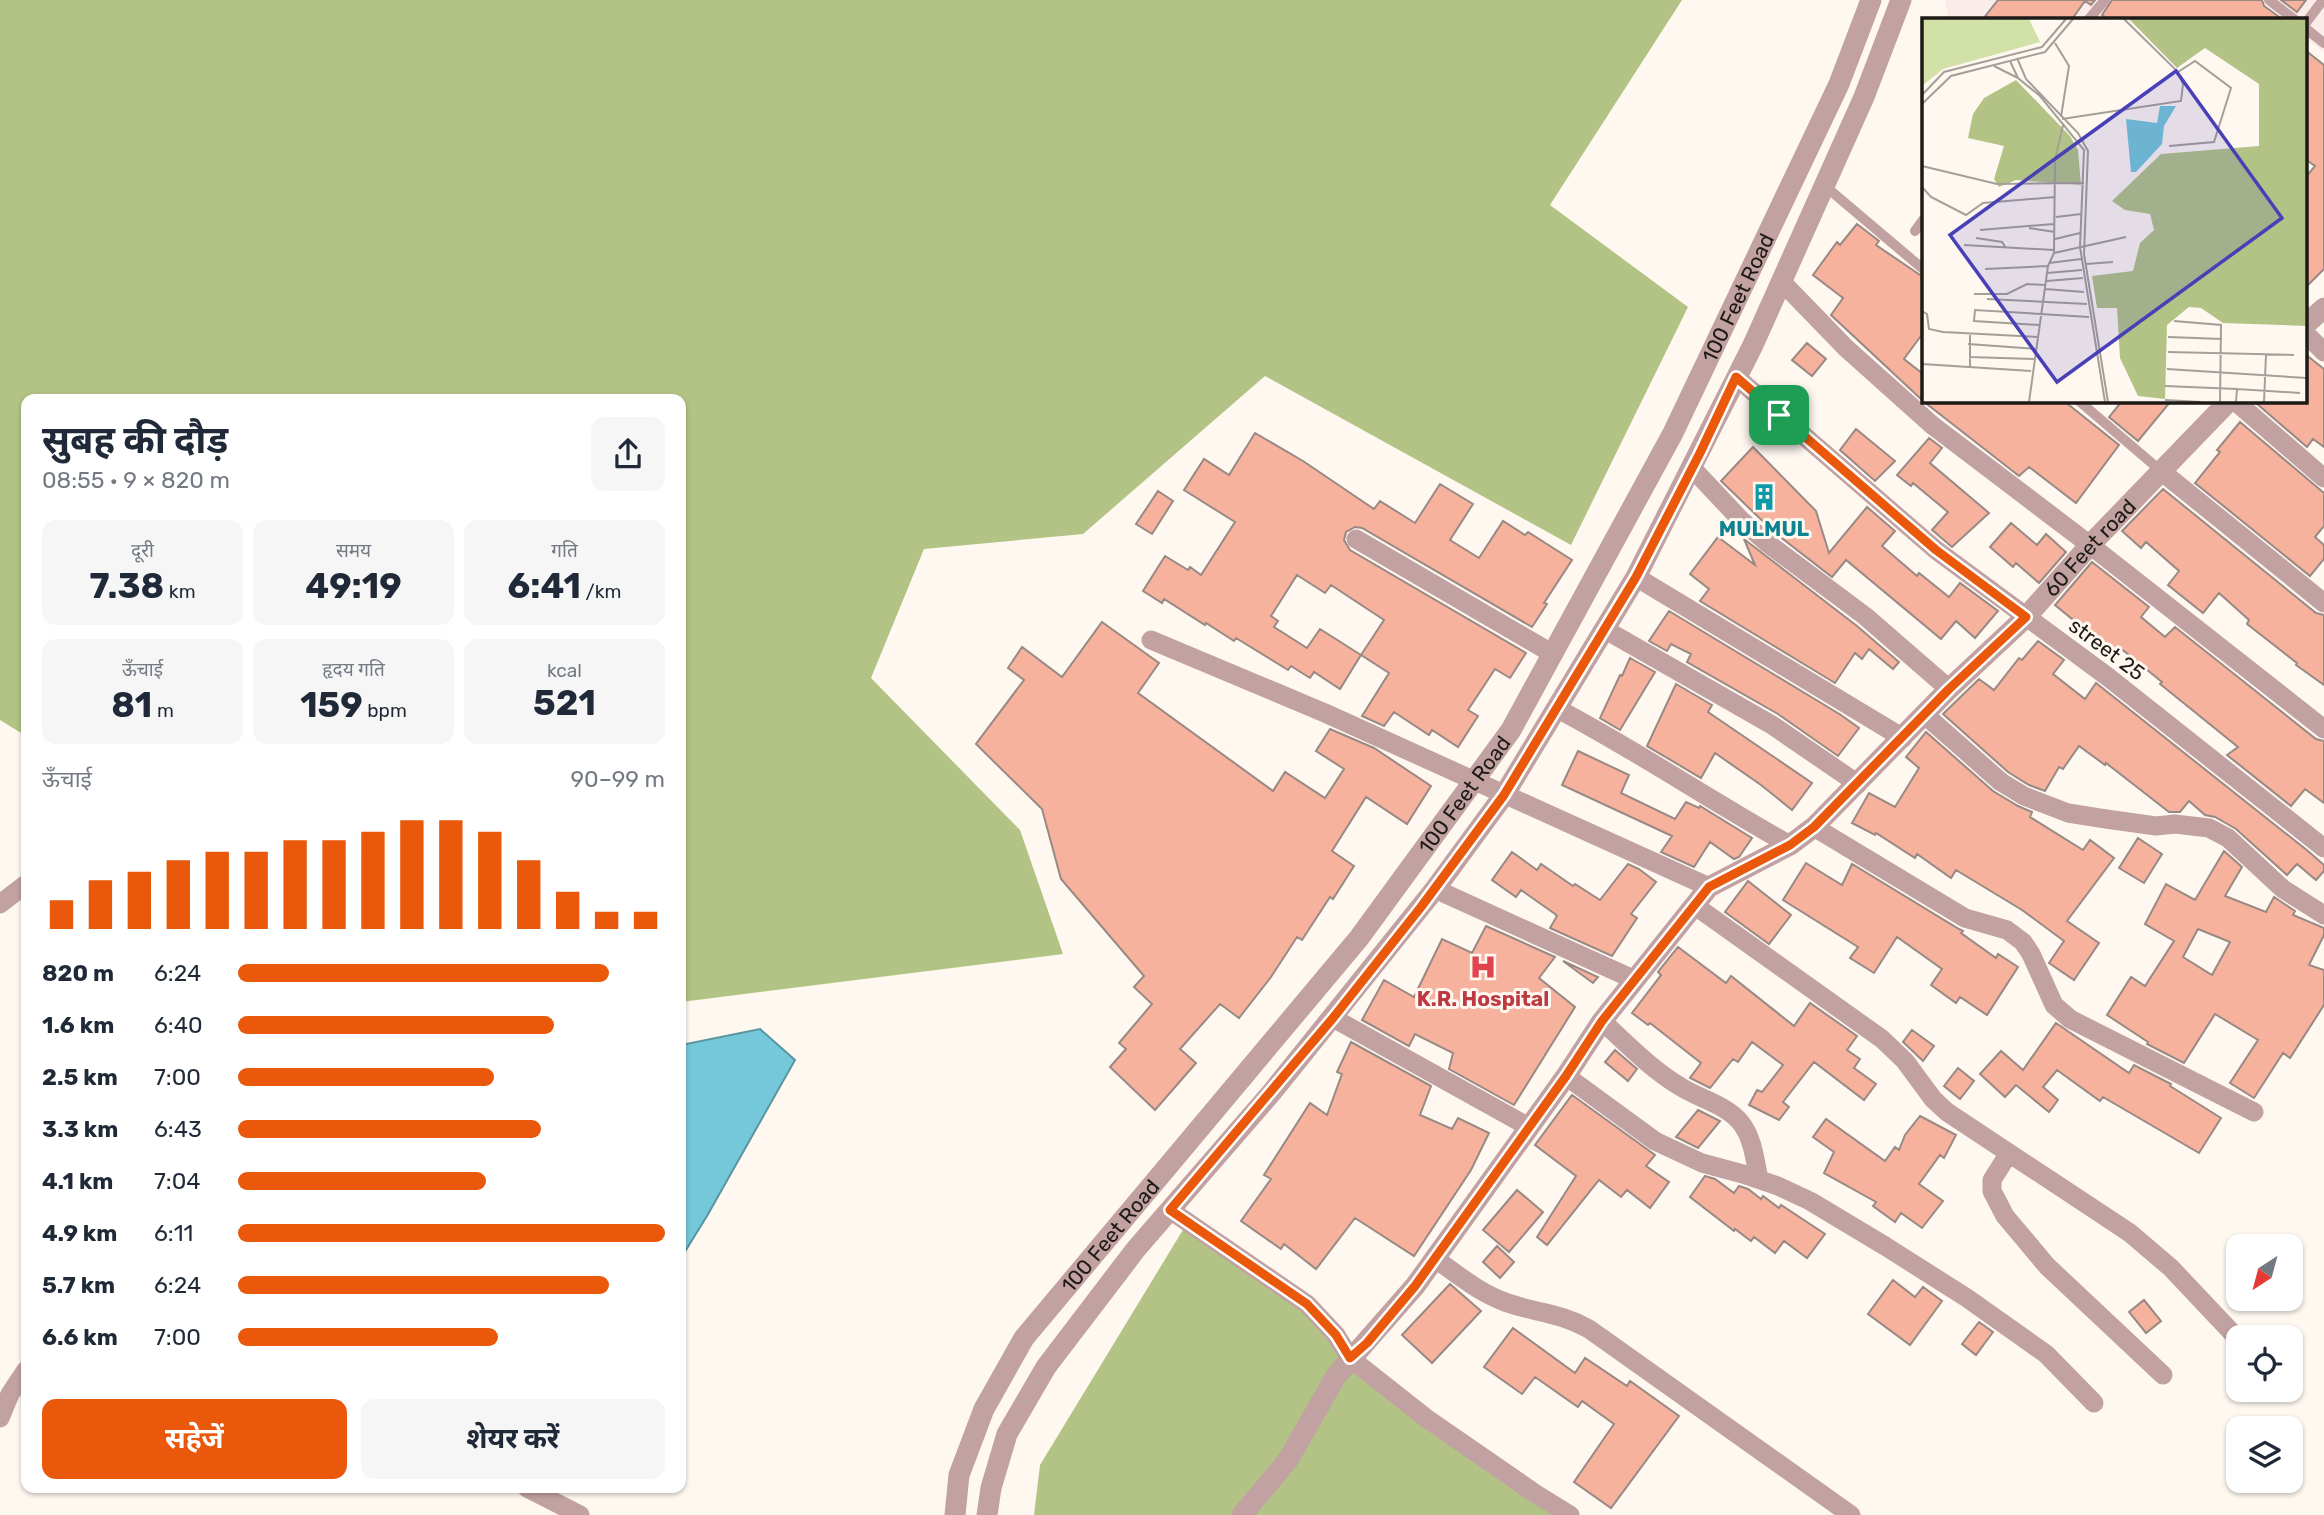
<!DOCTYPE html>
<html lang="hi">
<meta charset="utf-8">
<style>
body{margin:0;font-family:Rubik,"Noto Sans Devanagari",sans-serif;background:#f6f6f7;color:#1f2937;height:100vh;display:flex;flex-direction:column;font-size:26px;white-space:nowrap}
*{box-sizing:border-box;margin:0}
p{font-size:23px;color:#747a83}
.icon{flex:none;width:38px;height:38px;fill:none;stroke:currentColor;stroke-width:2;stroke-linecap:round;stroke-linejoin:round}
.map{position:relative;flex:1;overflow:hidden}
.drawer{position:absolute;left:21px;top:394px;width:665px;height:1099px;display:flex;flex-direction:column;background:#fff;border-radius:14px;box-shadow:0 2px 5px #0004}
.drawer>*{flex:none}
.needle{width:46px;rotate:216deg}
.tools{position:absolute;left:2226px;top:1234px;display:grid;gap:14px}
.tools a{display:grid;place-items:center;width:77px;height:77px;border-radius:14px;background:#fff;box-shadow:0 2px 5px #0004;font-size:35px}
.pin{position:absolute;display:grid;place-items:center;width:60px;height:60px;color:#fff;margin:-30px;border-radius:14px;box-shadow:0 4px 10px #0006}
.round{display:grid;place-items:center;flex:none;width:74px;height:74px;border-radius:14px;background:#f6f6f7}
.summary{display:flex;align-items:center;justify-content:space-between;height:119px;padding:0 21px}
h1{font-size:38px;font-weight:700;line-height:52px}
.metrics{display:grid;grid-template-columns:repeat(3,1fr);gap:10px;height:119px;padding:7px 21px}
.metrics div{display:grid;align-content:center;border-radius:14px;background:#f6f6f7;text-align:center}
.metrics b{font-size:35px;font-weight:700}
.metrics small{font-size:19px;font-weight:400}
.metrics p{font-size:19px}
.chart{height:196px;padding:14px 21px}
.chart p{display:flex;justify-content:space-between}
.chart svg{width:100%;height:126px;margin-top:7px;stroke:#ea580c;stroke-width:6}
.cta{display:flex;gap:14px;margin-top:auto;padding:14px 21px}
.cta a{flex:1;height:80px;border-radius:14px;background:#ea580c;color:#fff;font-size:28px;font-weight:700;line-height:80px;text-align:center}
.cta a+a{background:#f6f6f7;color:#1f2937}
ul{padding:0 21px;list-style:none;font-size:23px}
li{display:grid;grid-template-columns:112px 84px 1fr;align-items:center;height:52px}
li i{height:18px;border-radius:9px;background:#ea580c}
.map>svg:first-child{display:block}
.commercial{fill:#fbebe9}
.forest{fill:#b3c385}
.water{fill:#74c8d9;stroke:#5a949e;stroke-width:2}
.building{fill:#f6b29c;stroke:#998984;stroke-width:2;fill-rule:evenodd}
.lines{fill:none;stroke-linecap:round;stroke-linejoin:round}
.service{stroke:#c1a1a1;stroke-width:10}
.minor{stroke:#c1a1a1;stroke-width:19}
.tertiary{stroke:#c1a1a1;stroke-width:21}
.route-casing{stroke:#fff;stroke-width:14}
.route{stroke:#ea580c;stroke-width:9}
.labels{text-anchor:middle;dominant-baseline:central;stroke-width:6;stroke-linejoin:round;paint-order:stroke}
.street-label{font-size:21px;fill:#1e1a16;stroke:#fff8f1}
.culture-label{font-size:21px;font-weight:bold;fill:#0d838f;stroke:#fff8f1}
.health-label{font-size:21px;font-weight:bold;fill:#be3a42;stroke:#fff8f1}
.inset-road{fill:none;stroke:#a59f99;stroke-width:2}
.view{fill:#4840b7;fill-opacity:0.15;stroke:#4840b7;stroke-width:3.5}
.inset-edge{fill:none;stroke:#1e1a16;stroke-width:3.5}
</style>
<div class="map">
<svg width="2324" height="1515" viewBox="0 0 2324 1515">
<rect width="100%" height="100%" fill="#fff8f1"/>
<path class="commercial" d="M1945,0H2113L2098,19H1949Z
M2256,0H2324V53L2305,38V19H2281Z"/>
<path class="forest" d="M0,0H1682L1550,205L1688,307L1571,545L1265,376L1083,534L924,549L871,678L1020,830L1063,954L681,1002V399H26V736L0,720Z
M1192,1215L1552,1515H1034L1040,1465Z"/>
<path class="water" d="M760,1029L795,1060L707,1216L681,1258V1045Z"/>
<path class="building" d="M1998,0H2095L2091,5L2085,1L2072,19H1983Z
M2112,0H2262L2264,6L2282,19H2108L2102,15Z
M2281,0H2306L2297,12Z
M2305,50L2324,65V269L2305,288V178L2315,166L2305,159Z
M1857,224L1879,241L1876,245L1923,277V333L1904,359L1923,374V401L1831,315L1843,298L1813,275L1837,242L1840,245Z
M1807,343L1826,359L1812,376L1792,360Z
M2305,354L2324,369V447L2313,439L2307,447L2256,403L2257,401H2305Z
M1923,401H2064L2119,445L2076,503L2029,467L2019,476Z
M2122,401H2171L2138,441L2109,417Z
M2240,422L2324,493V526L2315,537L2324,545V559L2310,576L2195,483L2220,452L2217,450Z
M1856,429L1895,461L1875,481L1840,450Z
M1255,433L1303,461L1374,509L1380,501L1415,523L1440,484L1473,504L1450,540L1479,558L1503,521L1525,535L1528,532L1572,560L1544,603L1547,604L1532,627L1362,528L1355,527L1346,532L1344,540L1350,550L1526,653L1510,678L1495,669L1468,710L1478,716L1458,747L1432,730L1429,735L1394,712L1384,726L1362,716L1389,673L1361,655L1340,689L1314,672L1310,678L1291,666L1288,670L1236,638L1234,641L1206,623L1205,625L1164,599L1162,603L1143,591L1165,556L1188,570L1190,567L1201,575L1235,522L1184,490L1204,459L1229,475ZM1297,575L1325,593L1331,585L1384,620L1361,655L1320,629L1307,648L1274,627L1278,621L1271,616Z
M1929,438L1942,448L1930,463L1989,513L1952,547L1932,530L1948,512L1913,483L1911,486L1897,475Z
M1753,447L1816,511L1829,553L1867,507L1895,531L1882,546L1917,576L1919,573L1949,597L1960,583L1998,611L1975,638L1956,621L1941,639L1846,560L1832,577L1775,533L1721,481Z
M2163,489L2316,613L2324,615V685L2296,665L2297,663L2247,624L2249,620L2219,593L2203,613L2168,585L2179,571L2146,542L2141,548L2122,531Z
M1158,491L1173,501L1152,534L1136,524Z
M2011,523L2037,545L2046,534L2066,552L2039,583L2016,563L2013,567L1990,547Z
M1718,537L1755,565L1744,539L1857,626L1899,662L1893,669L1869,649L1862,659L1855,653L1835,683L1700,601L1709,589L1690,574Z
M2092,562L2149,607L2141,617L2165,637L2175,627L2316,739L2324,741V803L2305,789L2291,806L2227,755L2238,747L2160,684L2162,682L2119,647L2114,653L2055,605Z
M1669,611L1841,715L1859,728L1838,756L1778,714L1687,662L1691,654L1671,644L1667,651L1649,641Z
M1102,622L1159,663L1138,693L1273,791L1285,772L1325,798L1344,769L1316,751L1330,729L1374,748L1431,786L1407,824L1366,797L1332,851L1354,866L1333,899L1330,897L1302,940L1297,937L1271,977L1239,1018L1220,1004L1180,1049L1196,1063L1155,1110L1110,1067L1126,1049L1119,1043L1152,1004L1134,987L1144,976L1061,879L1042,809L976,744L1024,680L1008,668L1022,647L1062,677Z
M2038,641L2064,660L2053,674L2085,699L2096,683L2308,851L2324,865V871L2316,880L2297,864L2287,875L2236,829L2215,817L2205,815L2189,801L2180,812H2169L2106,763L2105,765L2079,746L2063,769L2059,767L2045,791L2029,785L2008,772L1943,714L1979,679L1994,690L2019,658L2022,660Z
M1630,658L1655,672L1620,730L1600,718L1620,675L1622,676Z
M1676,684L1712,705L1708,712L1812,783L1792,810L1761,785L1715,753L1701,778L1647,746Z
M1926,732L1993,791L2018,806L2032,812L2030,817L2083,850L2090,840L2114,858L2067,921L2099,943L2074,980L2049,963L2064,941L2022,910L1956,870L1951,878L1917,854L1915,858L1876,833L1875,835L1852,823L1869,793L1895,807L1919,768L1906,757Z
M1578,751L1629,775L1621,793L1675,819L1686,802L1699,808L1700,806L1752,838L1739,857L1734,859L1710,842L1694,867L1661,852L1672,836L1562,785Z
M2138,838L2162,854L2144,883L2119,868Z
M2224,851L2242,867L2225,896L2266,912L2274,897L2295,911L2293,915L2324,928V935L2309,965L2324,970V1005L2290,1058L2283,1053L2254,1098L2230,1083L2258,1040L2215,1014L2184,1063L2147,1044L2148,1042L2107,1015L2131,977L2145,986L2174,941L2145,924L2166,884L2195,900ZM2198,929L2230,942L2212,975L2183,957Z
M1512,852L1537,870L1541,864L1573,886L1575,884L1600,900L1628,864L1639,869L1656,882L1631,914L1637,918L1612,956L1550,928L1557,916L1555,914L1521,890L1516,897L1492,880Z
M1806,863L1842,885L1852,864L1959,929L1963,931L1961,933L1996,958L1998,954L2018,967L1987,1015L1960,997L1956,1003L1931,985L1942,969L1897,937L1874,973L1850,958L1858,947L1783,900Z
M1748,881L1791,915L1769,944L1725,912Z
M1486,926L1555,957L1539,978L1575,1007L1514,1105L1449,1069L1453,1053L1415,1034L1409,1046L1362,1020L1384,980L1414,997L1442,939L1472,953Z
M1678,947L1726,983L1731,976L1794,1026L1810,1003L1857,1036L1847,1050L1860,1059L1854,1068L1876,1084L1864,1100L1814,1062L1783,1102L1789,1107L1779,1120L1749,1105L1757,1090L1762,1092L1783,1065L1752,1042L1738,1062L1733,1059L1710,1088L1690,1078L1701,1063L1650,1023L1648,1025L1632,1013L1661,975L1658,972Z
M1563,961L1598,977L1593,983Z
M2056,1023L2129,1073L2134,1065L2171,1084L2170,1086L2221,1118L2199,1153L2103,1097L2100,1101L2057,1070L2043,1087L2058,1100L2049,1112L2016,1085L2005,1097L1980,1074L2001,1051L2023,1070Z
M1912,1030L1934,1046L1923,1061L1903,1042Z
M1351,1042L1431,1086L1420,1115L1452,1129L1458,1118L1489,1133L1471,1170L1414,1256L1355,1218L1316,1269L1284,1244L1281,1249L1241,1221L1271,1179L1264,1175L1310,1103L1327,1115L1342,1074L1337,1072Z
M1615,1050L1637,1069L1628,1081L1605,1062Z
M1958,1068L1974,1081L1960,1099L1944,1086Z
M1572,1095L1655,1155L1646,1166L1669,1182L1650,1208L1627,1190L1621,1197L1599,1180L1547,1245L1537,1237L1576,1176L1535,1145Z
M1698,1110L1720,1121L1698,1148L1676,1137Z
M1920,1116L1956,1135L1944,1158L1940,1155L1919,1184L1943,1201L1922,1228L1901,1213L1895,1222L1873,1206L1876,1202L1824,1173L1834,1152L1813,1137L1826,1119L1885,1161L1895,1147L1899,1150L1905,1135Z
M1705,1176L1715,1179L1734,1193L1739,1186L1748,1189L1761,1199L1763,1196L1779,1208L1781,1205L1825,1234L1807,1258L1784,1241L1775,1253L1754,1237L1751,1241L1735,1229L1734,1231L1690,1197Z
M1517,1190L1543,1212L1509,1252L1483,1230Z
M1497,1246L1514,1262L1500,1278L1483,1262Z
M1893,1280L1915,1297L1923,1287L1942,1301L1910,1345L1868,1314Z
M1450,1284L1481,1311L1432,1363L1402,1335Z
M2144,1300L2161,1321L2146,1333L2129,1312Z
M1979,1322L1993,1332L1976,1355L1962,1344Z
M1513,1328L1575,1373L1585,1358L1627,1386L1630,1381L1679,1416L1611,1508L1574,1482L1614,1424L1582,1401L1578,1407L1535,1377L1522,1394L1484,1367Z"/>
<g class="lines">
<path class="service" d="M2269,0L2294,19
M2089,19L2105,0
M2305,24L2323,0
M2305,28L2324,43
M1825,186L1923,269
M1915,231L1923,220
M2079,401L2161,471"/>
<path class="minor" d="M1781,281L1846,348L1932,425L2090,545L2324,729
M2305,333L2324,352
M1736,377L1936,550L2108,677L2324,848
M2235,401L2324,478
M1692,468L1740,519L1767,543L1865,616L1949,689
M2161,471L2324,603
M1356,539L1553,654
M1636,577L1903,738
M1604,629L1772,725L1858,784
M1151,640L1325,713L1709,887
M1556,708C1636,750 1711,801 1790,845
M1925,715L2001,782L2024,796L2068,813L2106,819L2156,826L2175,824L2209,828L2228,838L2283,889L2324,915
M1814,827L1965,918L2007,930L2023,942L2031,954L2054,1005L2070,1019L2254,1112
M1435,889L1635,980
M0,904L26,884
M1694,905L1882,1039L1905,1061L1933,1099L1947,1112L2130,1233L2171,1268L2238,1339
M1333,1018L1529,1127
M1602,1021C1627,1044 1652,1070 1681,1087C1700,1099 1727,1105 1741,1123C1753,1138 1755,1161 1759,1179
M1566,1076L1655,1141L1702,1163L1743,1174L1778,1186L1810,1201L1885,1246L1967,1298L2046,1354L2094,1403
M2009,1153L1992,1180V1191L2005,1216L2047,1266L2163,1375
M1170,1210L1307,1304L1336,1335L1350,1358L1426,1418L1536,1494L1570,1515
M1434,1258C1457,1274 1478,1292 1505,1302C1535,1313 1559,1312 1589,1329L1851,1515
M0,1418L10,1394L26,1370
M527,1488L580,1515"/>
<g class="tertiary">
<path d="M2305,325L2324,308"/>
<path id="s1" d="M955,1515L959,1475L984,1409L1024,1338L1359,938L1511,730L1673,433L1839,84L1871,0"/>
<path d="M987,1515L991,1488L1007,1434L1046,1367L1136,1249L1272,1092L1435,889L1504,795L1636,577L1753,345L1864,97L1901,0"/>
<path id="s2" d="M1242,1515L1288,1460L1336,1376L1415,1286L1566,1076L1602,1021L1709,887L1790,845L1814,827L1949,689L2026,617L2090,545L2229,401"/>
</g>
</g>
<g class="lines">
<defs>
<path id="route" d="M1736,377L1936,550L2026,617L1949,689L1814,827L1790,845L1709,887L1602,1021L1566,1076L1415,1286L1367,1343L1350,1358L1336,1335L1307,1304L1170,1210L1333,1018L1421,907L1504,795L1636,577L1700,453Z"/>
</defs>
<use href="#route" class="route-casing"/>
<use href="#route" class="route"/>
</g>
<defs>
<symbol id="building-bare" viewBox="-9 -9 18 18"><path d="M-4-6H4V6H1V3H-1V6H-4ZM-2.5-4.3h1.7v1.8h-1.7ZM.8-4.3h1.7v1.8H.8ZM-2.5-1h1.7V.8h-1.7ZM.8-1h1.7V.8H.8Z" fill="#0f9aa8" stroke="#fff8f1" stroke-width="2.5" paint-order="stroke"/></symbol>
<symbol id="hospital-bare" viewBox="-9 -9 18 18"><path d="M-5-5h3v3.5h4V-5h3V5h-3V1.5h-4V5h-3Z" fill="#e0444e" stroke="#fff8f1" stroke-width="2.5" paint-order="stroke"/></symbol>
</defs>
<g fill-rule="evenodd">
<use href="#building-bare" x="1745" y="478" width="38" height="38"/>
<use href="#hospital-bare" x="1464" y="948" width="38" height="38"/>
</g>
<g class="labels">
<g class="street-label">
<text stroke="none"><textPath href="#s1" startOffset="1460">100 Feet Road</textPath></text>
<text stroke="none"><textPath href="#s2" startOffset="1298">60 Feet road</textPath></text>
<text transform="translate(2107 649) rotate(37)">street 25</text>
<text stroke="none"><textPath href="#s1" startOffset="892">100 Feet Road</textPath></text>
<text stroke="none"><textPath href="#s1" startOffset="326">100 Feet Road</textPath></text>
</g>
<g class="culture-label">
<text x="1764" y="528">MULMUL</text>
</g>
<g class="health-label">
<text x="1483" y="998">K.R. Hospital</text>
</g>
</g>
<g transform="translate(1922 18)">
<rect width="385" height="385" fill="#fff8f1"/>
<path d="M0,1H107L118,24L21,51L0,68Z" fill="#d2e1a7"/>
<path d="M207,1H385V308L301,305L279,290L267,289L245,307L243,381L216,378L198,340L195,290H175L170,258L211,253L218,225L232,212L228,196L203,192L190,183L239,136L337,128V66L283,30L255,50ZM94,62L148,118L156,132L159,167L94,162L77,169L72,161L82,128L46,120L51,96L62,80Z" fill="#b3c385"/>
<path d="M238,88H254L242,108L240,126L214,154H209L204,101L235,105Z" fill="#74c8d9"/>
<path class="inset-road" d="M133,25L147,48L139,99M95,40L104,61L156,115L166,133L162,236L186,384M88,43L96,60L118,78L162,132L158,229L183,384M72,48L96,60M0,77L22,54L120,29L144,1M0,86L29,58L123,34L151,1M140,101L259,83L261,66L256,54L202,1M247,128L292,124L309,70L273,43L256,54M0,148L75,166L162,165M0,169L9,179L44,197L61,185L133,179M134,199L159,196M107,210L133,214M58,212L132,206M54,220L80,224L84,230M133,221L158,215M42,227L132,232M132,235L204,219M127,245L159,241M164,246L191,244M63,251L126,248M125,255L160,252M125,263L161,260M123,271L162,274M52,276H85L105,266L123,267M65,281L165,286M0,293L5,296L7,311L21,314L116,319M252,303L299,307L298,384M117,307L52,303L53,292L167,299M246,319L300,321M46,326L114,331M246,334L372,337M47,339L112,341M0,346L109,353M48,349V317M245,351L385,360M243,368L315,371M243,382L279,384M107,384L126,248L132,235L133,142L141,107M314,384L315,371L378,375M342,384L344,337"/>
<path class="view" d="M254,53L360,200L135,364L28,217Z"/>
<rect width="385" height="385" class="inset-edge"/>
</g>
</svg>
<div class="tools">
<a><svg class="needle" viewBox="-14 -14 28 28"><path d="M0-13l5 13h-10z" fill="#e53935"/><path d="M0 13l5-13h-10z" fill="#747a83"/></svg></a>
<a><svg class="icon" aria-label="locate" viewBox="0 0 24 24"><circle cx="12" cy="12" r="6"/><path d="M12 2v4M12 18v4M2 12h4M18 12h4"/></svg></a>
<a><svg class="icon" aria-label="layers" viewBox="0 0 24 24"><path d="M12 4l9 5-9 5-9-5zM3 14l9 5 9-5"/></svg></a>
</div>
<div class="pin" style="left:1779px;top:415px;background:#1e9e55"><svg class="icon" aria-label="arrive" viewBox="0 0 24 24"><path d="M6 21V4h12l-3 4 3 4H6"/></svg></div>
<section class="drawer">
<div class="summary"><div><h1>सुबह की दौड़</h1><p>08:55 · 9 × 820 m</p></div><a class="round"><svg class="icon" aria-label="share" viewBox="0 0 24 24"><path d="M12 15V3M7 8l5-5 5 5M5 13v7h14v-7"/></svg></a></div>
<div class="metrics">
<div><p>दूरी</p><b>7.38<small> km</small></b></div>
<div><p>समय</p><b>49:19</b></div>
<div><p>गति</p><b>6:41<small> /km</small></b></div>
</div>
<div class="metrics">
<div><p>ऊँचाई</p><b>81<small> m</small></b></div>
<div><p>हृदय गति</p><b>159<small> bpm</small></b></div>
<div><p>kcal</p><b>521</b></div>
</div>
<div class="chart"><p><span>ऊँचाई</span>90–99 m</p>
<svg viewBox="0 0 160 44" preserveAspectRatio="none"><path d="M5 44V34M15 44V27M25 44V24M35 44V20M45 44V17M55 44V17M65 44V13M75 44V13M85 44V10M95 44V6M105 44V6M115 44V10M125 44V20M135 44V31M145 44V38M155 44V38"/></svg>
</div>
<ul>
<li><b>820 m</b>6:24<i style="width:87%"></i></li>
<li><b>1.6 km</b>6:40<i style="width:74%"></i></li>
<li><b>2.5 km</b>7:00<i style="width:60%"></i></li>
<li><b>3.3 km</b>6:43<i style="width:71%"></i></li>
<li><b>4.1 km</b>7:04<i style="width:58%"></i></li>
<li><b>4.9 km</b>6:11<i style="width:100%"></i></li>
<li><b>5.7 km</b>6:24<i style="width:87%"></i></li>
<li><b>6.6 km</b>7:00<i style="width:61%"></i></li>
</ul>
<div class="cta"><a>सहेजें</a><a>शेयर करें</a></div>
</section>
</div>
